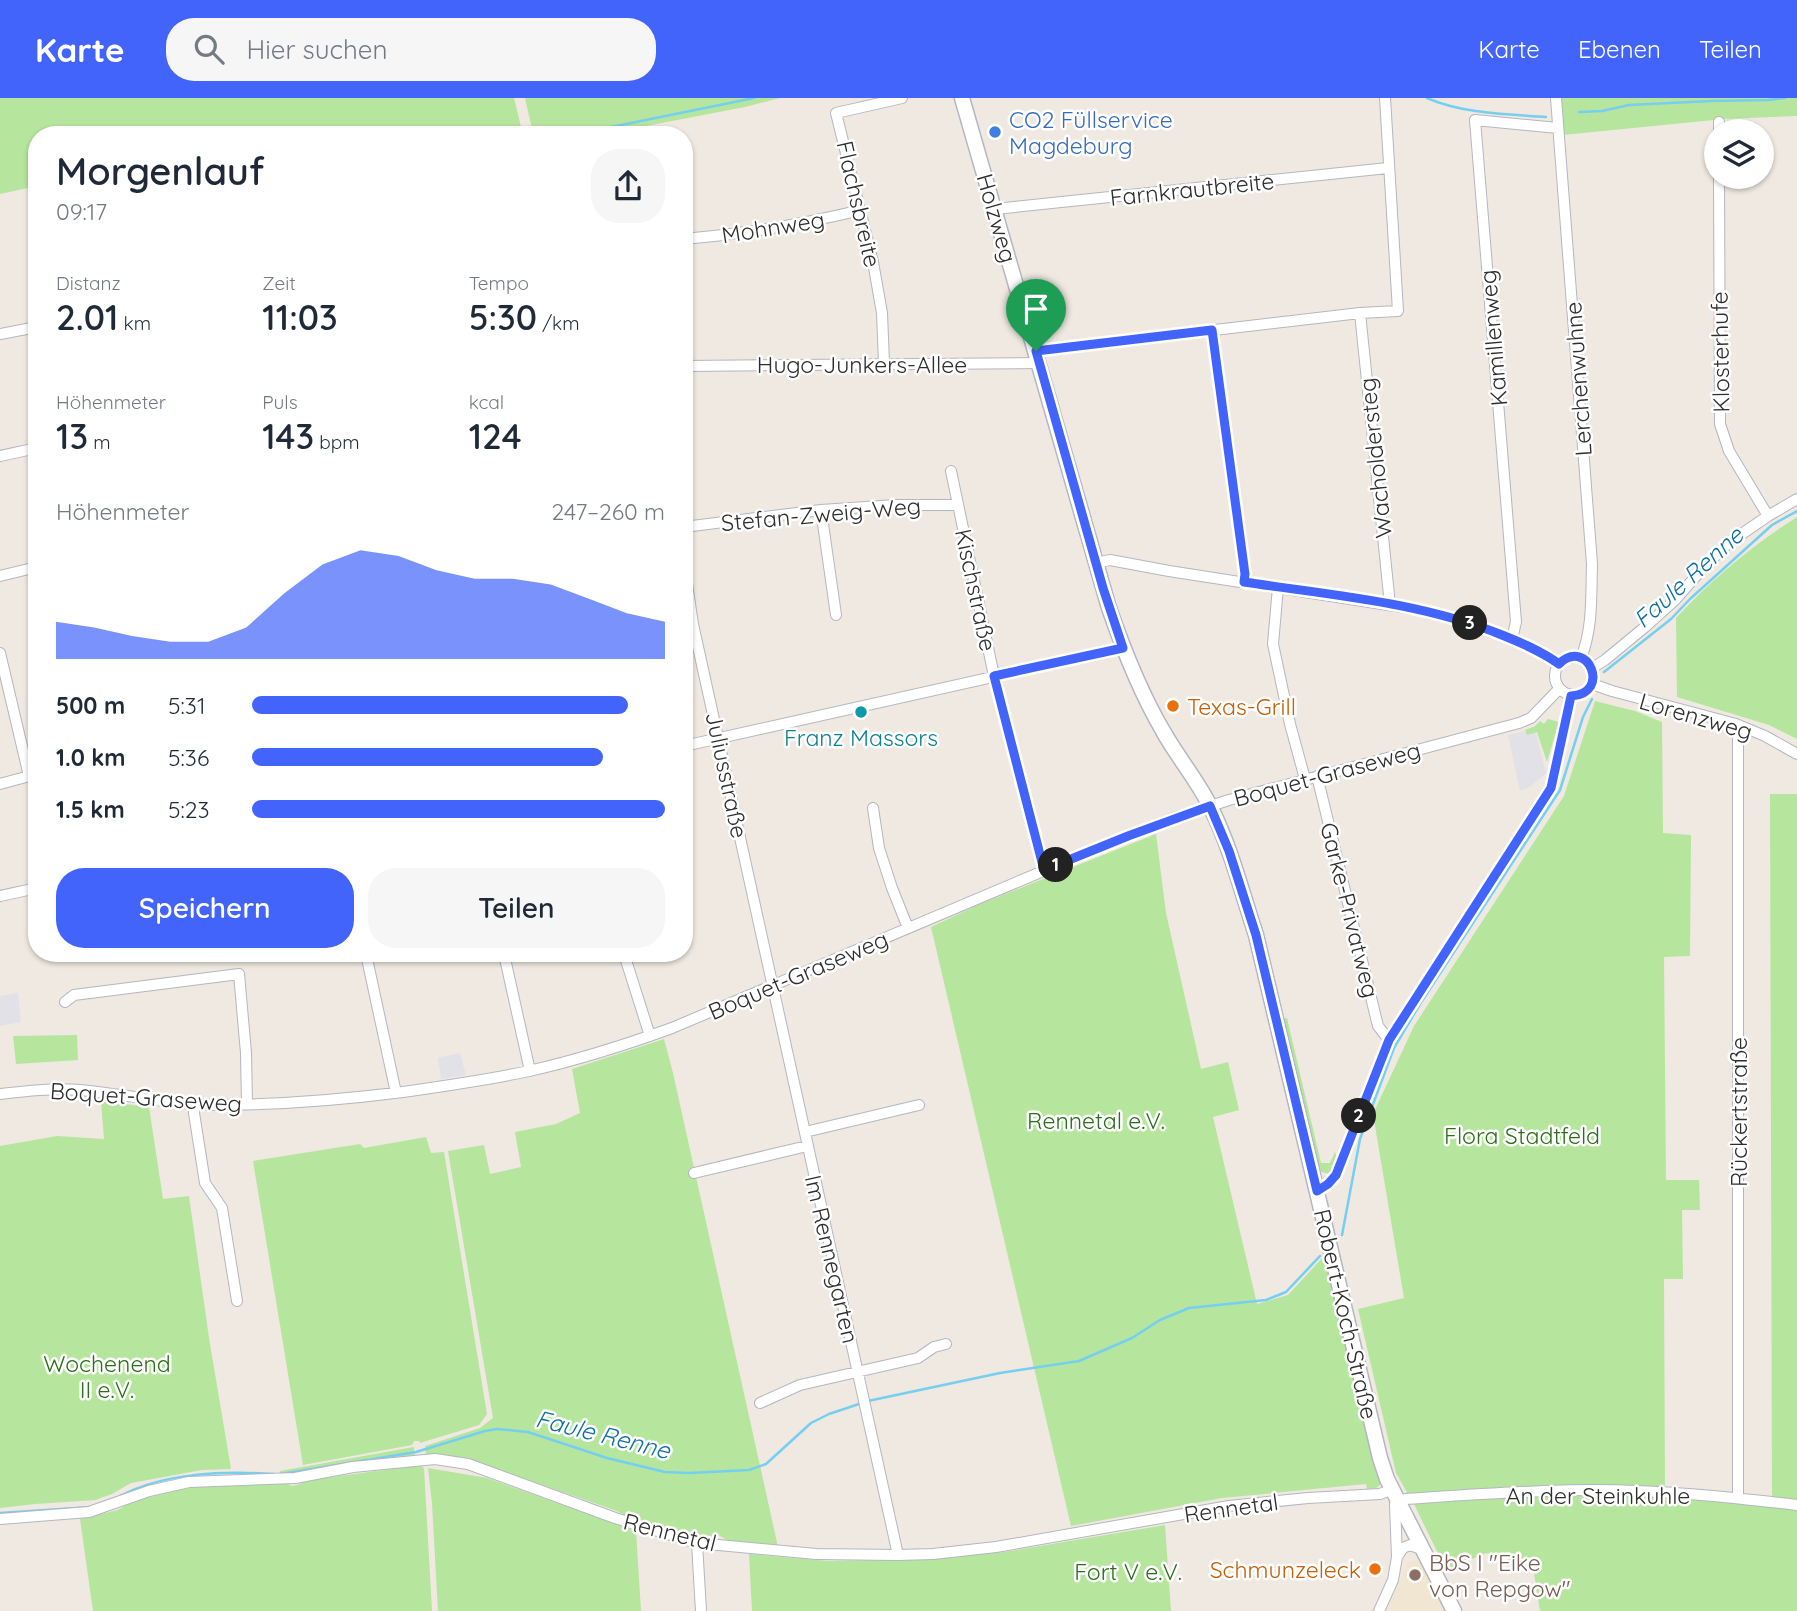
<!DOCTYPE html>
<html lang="de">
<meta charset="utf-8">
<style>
body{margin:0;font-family:Quicksand,sans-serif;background:#f6f6f7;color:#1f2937;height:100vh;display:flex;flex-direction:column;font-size:26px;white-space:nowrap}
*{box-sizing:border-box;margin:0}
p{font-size:23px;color:#747a83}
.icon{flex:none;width:38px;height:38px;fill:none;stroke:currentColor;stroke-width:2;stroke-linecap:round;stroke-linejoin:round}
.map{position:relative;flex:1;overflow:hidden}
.details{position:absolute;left:28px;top:28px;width:665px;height:836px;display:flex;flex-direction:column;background:#fff;border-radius:28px;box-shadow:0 2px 5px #0004}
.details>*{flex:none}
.buttons{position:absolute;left:1704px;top:21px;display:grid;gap:14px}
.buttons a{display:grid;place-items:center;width:70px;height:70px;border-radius:50%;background:#fff;box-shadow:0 2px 5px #0004;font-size:35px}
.pin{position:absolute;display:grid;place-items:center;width:60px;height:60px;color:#fff;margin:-72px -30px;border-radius:50% 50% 50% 0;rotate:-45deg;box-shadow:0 0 7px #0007}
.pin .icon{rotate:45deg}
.km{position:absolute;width:35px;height:35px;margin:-18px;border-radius:50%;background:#222;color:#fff;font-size:19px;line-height:35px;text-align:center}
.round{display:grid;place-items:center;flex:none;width:74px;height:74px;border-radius:28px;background:#f6f6f7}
.headline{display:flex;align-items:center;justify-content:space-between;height:119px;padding:0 28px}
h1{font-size:38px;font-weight:600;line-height:52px}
.stats{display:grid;grid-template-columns:repeat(3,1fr);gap:10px;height:119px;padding:7px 28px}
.stats div{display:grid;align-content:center}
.stats b{font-size:35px;font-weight:600}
.stats small{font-size:19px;font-weight:400}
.stats p{font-size:19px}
.chart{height:196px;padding:14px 28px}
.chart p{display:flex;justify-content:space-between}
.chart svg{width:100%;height:126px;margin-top:7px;fill:#4264fb;opacity:.7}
.button{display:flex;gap:14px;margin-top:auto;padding:14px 28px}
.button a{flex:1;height:80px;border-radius:28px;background:#4264fb;color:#fff;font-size:28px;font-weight:600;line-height:80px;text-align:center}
.button a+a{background:#f6f6f7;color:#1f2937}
ul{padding:0 28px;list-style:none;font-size:23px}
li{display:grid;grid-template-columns:112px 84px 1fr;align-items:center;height:52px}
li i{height:18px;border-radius:9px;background:#4264fb}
header{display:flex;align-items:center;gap:42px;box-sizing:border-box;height:98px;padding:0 35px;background:#4264fb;color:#fff}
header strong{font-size:33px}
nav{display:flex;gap:38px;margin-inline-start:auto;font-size:24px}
.search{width:490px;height:63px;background:#f6f6f7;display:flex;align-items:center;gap:18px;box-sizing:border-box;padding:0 24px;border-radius:28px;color:#747a83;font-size:26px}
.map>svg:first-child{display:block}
.industrial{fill:#e3e1e8}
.education{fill:#f0e6d1}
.green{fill:#b6e59e}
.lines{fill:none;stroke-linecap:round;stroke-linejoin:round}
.stream{stroke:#75cff0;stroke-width:2.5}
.street-casing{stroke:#b4b7c1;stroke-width:12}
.secondary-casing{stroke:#b4b7c1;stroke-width:17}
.street{stroke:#fff;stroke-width:10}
.secondary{stroke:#fff;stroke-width:14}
.route-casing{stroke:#fff;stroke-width:14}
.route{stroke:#4264fb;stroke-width:9}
.shop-dot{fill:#3f7fe0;stroke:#fff;stroke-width:2.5}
.food-dot{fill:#e8710a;stroke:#fff;stroke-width:2.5}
.culture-dot{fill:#0f9aa8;stroke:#fff;stroke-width:2.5}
.education-dot{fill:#8d6e63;stroke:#fff;stroke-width:2.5}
.labels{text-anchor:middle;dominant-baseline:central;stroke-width:5;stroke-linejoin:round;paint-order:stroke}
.shop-label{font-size:23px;fill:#366cbe;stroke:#fff;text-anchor:start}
.street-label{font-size:23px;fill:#2e2e2e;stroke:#fff}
.food-label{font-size:23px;fill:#c56008;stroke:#fff;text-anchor:start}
.culture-label{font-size:23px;fill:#0d838f;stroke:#fff}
.park-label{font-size:23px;fill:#2c6e1b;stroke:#fff}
.education-label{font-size:23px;fill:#785e54;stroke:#fff;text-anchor:start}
.water-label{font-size:24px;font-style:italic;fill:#0d6fa3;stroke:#fff}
</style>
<header>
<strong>Karte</strong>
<div class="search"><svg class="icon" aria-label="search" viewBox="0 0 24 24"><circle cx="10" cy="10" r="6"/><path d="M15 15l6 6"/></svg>Hier suchen</div>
<nav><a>Karte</a><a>Ebenen</a><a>Teilen</a></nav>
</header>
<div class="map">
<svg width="1797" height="1513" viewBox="0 0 1797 1513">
<rect width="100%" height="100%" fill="#efe9e1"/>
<path class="industrial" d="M1525,633L1536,635L1546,675L1530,689L1520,693L1508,637Z
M18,895L21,924L0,928V898Z
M460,955L466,977L441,981L438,960Z"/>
<path class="education" d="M1420,1461L1445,1513H1386L1398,1488L1407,1465Z"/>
<path class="green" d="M0,0H514L523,37H37V88L0,96Z
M525,0H780L745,9L599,37H535L541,34V30L532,31Z
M1559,0H1797V18L1724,21L1563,37Z
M1797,419V641L1769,627L1677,599L1676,520C1712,481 1753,447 1797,419Z
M1595,603L1635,613L1662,624L1663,735L1691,737L1690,858L1664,859L1666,1082H1699L1700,1112H1682L1683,1181H1664L1665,1392L1409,1398L1396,1375L1358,1211L1404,1200L1373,1016L1414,928L1564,698Z
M1548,621L1559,624L1547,664L1537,634L1527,637L1525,632L1535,628L1540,623L1544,626Z
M1770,696H1797V1403L1772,1401Z
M1156,736L1166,815L1201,971L1228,964L1239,1012L1213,1019L1257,1206L1288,1197L1325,1157L1381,1386L1376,1390L1367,1391L1366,1386L1222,1400L1071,1428L931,829L978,807Z
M1287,920L1321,1065H1330L1335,1054L1338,1061L1334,1071L1329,1076L1319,1073L1282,921Z
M77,937L78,962L16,966L13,938Z
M664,941L673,975L778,1449L729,1443L718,1437L714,1440C684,1435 643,1428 617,1413L476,1364L448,1357L426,1358L425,1348L480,1330L493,1320L448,1053L484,1047L490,1076L521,1069L515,1034L556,1026L580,1015L572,971Z
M101,1003L149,1009L163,1101L189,1098L209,1240L231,1371L202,1372L131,1385L112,1396L95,1402L35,1406L0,1410V1048L57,1038L104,1041Z
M426,1039L431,1055L444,1054L487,1316L479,1327L420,1345L419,1343H414L412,1347L303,1367L253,1063L360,1046L364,1050Z
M414,1349L415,1359L280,1378V1373Z
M420,1367L424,1370L432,1513H93L80,1421L118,1412L134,1402L173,1391L202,1387L288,1386L292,1388L300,1386L303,1383Z
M428,1370L487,1380L636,1433L641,1513H438L432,1405Z
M1584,1395L1710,1401L1797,1411V1513H1540L1533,1469L1486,1455L1446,1472L1413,1404Z
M1165,1427L1171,1513H752L749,1456L828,1463L924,1461L1004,1454Z"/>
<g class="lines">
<path class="stream" d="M1427,0C1464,16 1507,16 1546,19
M1579,14L1602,13L1629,7L1711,3L1768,2L1785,0
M572,37L754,0
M1604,574L1671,521L1690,501L1772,427L1797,413
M1342,1137L1360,1041L1394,950L1420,906L1560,692L1583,619L1592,601
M868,1303L1000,1275L1079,1263L1132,1240L1160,1222L1189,1210L1266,1202L1286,1194L1320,1158
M281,1376L416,1354L485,1333L497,1331L528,1334L607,1360L665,1374L689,1375L749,1372L766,1366L811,1325L829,1316L862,1305
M120,1398C166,1374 224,1373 274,1376
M0,1415L91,1409"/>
<defs>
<path id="street" d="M1556,0L1592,466C1591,498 1593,530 1581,560
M1719,24V33
M1719,79L1720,326L1729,353L1768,418
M995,111L1388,70
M684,141C744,136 803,126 861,112
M1360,215L1389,497L1388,506
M1212,232L1245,476L1244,484
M0,236L37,229
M1036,253L1360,215L1398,213L1385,0
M884,265L882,215L873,164L836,15L902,0
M684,268L1039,265
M0,358L37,350
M951,373L994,578L1044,772
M821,412L836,517
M684,429L821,412L896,407H958
M1096,465L1110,462L1169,473L1414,511L1466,524L1497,535L1538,553L1559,566
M684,466L693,526L898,1457
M0,478L37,469
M1278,489L1273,546L1290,626L1305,681
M1512,541L1516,524L1475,22L1558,30
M0,555L29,678
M1555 578a19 19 0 1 1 38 0a19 19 0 1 1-38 0Z
M1592,570L1605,562L1645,529L1675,502L1704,469L1730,444L1768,418L1797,401
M1592,586L1612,593L1736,626L1765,638L1797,656
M684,648L1123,550
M1317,678L1378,928L1389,942
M0,686L37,676
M873,710L879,750L892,790L908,830
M0,798L37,790
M366,856L396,995
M504,856L530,973
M624,856L650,938
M65,904L74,897L239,876L246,955L247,1006
M0,996C26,993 53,990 80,992C124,996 167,1006 212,1007C276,1007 340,1002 403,994C445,988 487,982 529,973C578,962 625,947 672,930L1081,757L1171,721L1229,702L1519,625L1531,620L1559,591
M195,1006L194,1015L205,1085L222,1110L237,1203
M805,1034L919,1007
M694,1075L807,1048
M1317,1093L1328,1086L1336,1077L1389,942L1551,690L1571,598
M760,1305L800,1287L918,1260L934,1249L946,1246
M1738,1400V641L1743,629
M0,1421L89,1414L149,1393L189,1384L295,1380L353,1369L435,1361L468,1366L615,1420L697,1445L816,1456L898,1457L933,1456L996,1449L1229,1408L1308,1400L1380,1396L1393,1391
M697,1445L701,1513
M1397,1459L1395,1406L1405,1401C1466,1397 1532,1392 1593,1392C1661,1392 1729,1399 1797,1407
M1379,1513L1393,1482L1397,1459L1403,1450L1410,1447L1424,1452"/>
<path id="secondary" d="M962,0L1109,510C1124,553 1140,594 1163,633C1178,660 1198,683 1211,710C1231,750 1242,795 1256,837L1380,1360L1387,1381L1454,1513"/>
</defs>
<use href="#street" class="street-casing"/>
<use href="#secondary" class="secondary-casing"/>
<use href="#street" class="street"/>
<use href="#secondary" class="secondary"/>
</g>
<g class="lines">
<defs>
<path id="route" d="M1212,232L1245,476L1244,484C1330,497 1420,504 1502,537C1522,545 1541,553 1559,566C1588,538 1612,596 1571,598L1551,690L1389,942L1336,1077L1328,1086L1317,1093L1256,837L1229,753L1210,708L1128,738L1044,772L994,578L1123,550L1103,490L1036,253Z"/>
</defs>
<use href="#route" class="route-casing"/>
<use href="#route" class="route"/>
</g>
<circle class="shop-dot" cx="995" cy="34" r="7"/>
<g class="food-dot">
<circle cx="1173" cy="608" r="7"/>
<circle cx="1375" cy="1471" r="7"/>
</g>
<circle class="culture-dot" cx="861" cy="614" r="7"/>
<circle class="education-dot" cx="1415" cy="1477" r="7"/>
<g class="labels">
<g class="shop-label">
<text x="1009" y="21">CO2 Füllservice<tspan x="1009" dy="26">Magdeburg</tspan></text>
</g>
<g class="street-label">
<text transform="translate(1192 91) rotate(-6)">Farnkrautbreite</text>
<text transform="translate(859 106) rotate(77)">Flachsbreite</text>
<text transform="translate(997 120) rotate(74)">Holzweg</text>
<text transform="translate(773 129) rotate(-9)">Mohnweg</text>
<text transform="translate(1493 240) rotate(-95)">Kamillenweg</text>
<text transform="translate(1720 254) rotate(-91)">Klosterhufe</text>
<text x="862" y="266">Hugo-Junkers-Allee</text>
<text transform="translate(1578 281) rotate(-94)">Lerchenwuhne</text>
<text transform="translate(1375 360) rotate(-96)">Wacholdersteg</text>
<text transform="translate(821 416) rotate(-5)">Stefan-Zweig-Weg</text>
<text transform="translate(976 492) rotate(78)">Kischstraße</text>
<text transform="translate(1696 618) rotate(16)">Lorenzweg</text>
<text transform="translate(1327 676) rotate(-15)">Boquet-Graseweg</text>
<text transform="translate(727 677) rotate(78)">Juliusstraße</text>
<text transform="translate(1350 812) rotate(76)">Garke-Privatweg</text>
<text transform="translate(798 877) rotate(-23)">Boquet-Graseweg</text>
<text transform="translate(146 999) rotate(4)">Boquet-Graseweg</text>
<text transform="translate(1738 1014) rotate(-90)">Rückertstraße</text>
<text transform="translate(832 1161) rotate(77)">Im Rennegarten</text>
<text transform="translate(1346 1216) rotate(77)">Robert-Koch-Straße</text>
<text x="1598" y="1397">An der Steinkuhle</text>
<text transform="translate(1231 1410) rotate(-8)">Rennetal</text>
<text transform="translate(670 1434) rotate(14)">Rennetal</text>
</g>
<g class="food-label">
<text x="1187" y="608">Texas-Grill</text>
<text x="1361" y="1471" text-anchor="end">Schmunzeleck</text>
</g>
<g class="culture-label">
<text x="861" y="639">Franz Massors</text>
</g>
<g class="park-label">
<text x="1096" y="1022">Rennetal e.V.</text>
<text x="1522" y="1037">Flora Stadtfeld</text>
<text x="107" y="1265">Wochenend<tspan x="107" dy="26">II e.V.</tspan></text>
<text x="1128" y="1473">Fort V e.V.</text>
</g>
<g class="education-label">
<text x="1429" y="1464">BbS I "Eike<tspan x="1429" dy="26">von Repgow"</tspan></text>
</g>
<g class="water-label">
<text transform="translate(1688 479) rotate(-42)">Faule Renne</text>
<text transform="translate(603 1336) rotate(14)">Faule Renne</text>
</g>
</g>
</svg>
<div class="buttons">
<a><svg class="icon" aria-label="layers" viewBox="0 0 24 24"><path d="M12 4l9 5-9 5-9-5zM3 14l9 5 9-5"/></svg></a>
</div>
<div class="pin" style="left:1036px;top:253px;background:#1e9e55"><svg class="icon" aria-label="arrive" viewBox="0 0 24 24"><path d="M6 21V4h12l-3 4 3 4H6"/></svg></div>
<b class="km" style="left:1056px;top:767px">1</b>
<b class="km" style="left:1359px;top:1018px">2</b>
<b class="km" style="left:1470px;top:525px">3</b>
<section class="details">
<div class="headline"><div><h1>Morgenlauf</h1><p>09:17</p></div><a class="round"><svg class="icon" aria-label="share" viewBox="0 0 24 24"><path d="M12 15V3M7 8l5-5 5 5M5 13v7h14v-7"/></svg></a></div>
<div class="stats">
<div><p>Distanz</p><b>2.01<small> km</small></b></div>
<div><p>Zeit</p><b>11:03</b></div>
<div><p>Tempo</p><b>5:30<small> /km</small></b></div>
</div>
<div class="stats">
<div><p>Höhenmeter</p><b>13<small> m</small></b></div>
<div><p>Puls</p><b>143<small> bpm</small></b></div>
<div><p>kcal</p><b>124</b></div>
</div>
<div class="chart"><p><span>Höhenmeter</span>247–260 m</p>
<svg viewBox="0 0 160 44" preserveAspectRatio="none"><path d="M0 44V31L10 33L20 36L30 38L40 38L50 33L60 21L70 11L80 6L90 8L100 13L110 16L120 16L130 18L140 23L150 28L160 31V44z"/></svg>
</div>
<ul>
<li><b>500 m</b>5:31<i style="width:91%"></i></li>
<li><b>1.0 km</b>5:36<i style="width:85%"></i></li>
<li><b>1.5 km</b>5:23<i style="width:100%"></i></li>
</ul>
<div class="button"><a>Speichern</a><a>Teilen</a></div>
</section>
</div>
